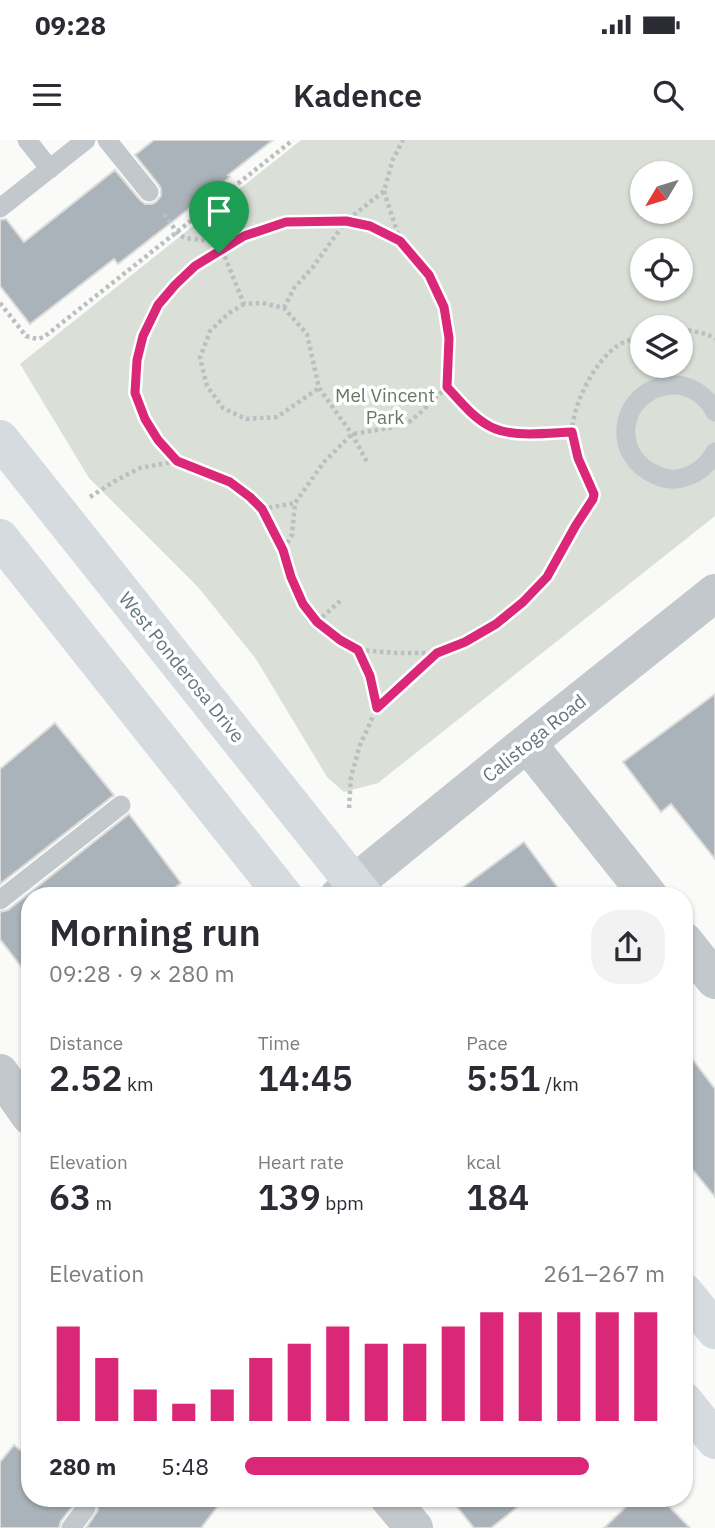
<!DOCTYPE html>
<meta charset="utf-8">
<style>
body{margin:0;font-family:"IBM Plex Sans",sans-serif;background:#f2f2f3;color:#2b2b33;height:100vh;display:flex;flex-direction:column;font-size:26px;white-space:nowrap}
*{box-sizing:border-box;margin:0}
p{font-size:23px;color:#7c7c81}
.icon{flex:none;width:38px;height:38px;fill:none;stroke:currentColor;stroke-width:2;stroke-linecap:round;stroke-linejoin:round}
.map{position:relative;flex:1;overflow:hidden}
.side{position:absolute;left:21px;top:747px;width:672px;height:620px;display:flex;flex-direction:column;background:#fff;border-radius:28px;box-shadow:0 2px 5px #0004}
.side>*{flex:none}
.needle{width:46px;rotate:232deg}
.tools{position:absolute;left:630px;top:21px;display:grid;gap:14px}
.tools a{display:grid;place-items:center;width:63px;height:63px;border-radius:50%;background:#fff;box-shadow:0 2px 5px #0004;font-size:35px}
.pin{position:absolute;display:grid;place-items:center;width:60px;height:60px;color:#fff;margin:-72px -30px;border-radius:50% 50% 50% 0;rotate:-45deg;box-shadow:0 0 7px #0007}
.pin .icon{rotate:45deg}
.round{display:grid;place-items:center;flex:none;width:74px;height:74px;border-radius:28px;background:#f2f2f3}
.head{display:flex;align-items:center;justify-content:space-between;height:119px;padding:0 28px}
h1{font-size:38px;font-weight:600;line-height:52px}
.metrics{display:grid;grid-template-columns:repeat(3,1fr);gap:10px;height:119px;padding:7px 28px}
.metrics div{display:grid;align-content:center}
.metrics b{font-size:35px;font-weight:600}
.metrics small{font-size:19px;font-weight:400}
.metrics p{font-size:19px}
.chart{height:196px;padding:14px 28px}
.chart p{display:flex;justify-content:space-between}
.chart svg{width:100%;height:126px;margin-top:7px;stroke:#db2777;stroke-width:6}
ul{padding:0 28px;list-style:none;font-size:23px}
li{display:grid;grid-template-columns:112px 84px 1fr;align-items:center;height:52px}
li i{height:18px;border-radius:9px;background:#db2777}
.status{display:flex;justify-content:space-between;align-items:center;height:49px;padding:0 35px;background:#fff;direction:ltr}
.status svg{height:19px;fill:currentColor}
header{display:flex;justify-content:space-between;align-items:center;height:91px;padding:0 28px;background:#fff;font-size:32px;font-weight:600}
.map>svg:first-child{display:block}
.green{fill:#dadfd7;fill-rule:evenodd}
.building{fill:#aab3b9;stroke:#dcdcda;stroke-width:2}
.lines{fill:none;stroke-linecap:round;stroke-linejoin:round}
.path{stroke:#bbbfc2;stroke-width:4.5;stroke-dasharray:3.5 3.5;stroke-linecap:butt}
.lane{stroke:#c3c8cc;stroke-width:19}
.street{stroke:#c3c8cc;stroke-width:38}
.secondary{stroke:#d6dbdf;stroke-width:38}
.route-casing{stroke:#fff;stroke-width:14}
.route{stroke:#db2777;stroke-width:9}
.labels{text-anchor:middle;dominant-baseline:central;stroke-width:7;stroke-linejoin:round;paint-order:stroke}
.park-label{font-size:19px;fill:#687a64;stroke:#fff}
.street-label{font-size:19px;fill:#657683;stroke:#fff}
</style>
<div class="status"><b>09:28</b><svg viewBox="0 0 49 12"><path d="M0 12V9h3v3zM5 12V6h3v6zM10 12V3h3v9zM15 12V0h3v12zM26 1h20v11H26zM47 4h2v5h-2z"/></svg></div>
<header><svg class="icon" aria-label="menu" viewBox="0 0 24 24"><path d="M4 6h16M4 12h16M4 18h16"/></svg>Kadence<svg class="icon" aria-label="search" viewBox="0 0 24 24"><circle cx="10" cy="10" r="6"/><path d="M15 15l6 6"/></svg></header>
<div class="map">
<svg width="715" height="1388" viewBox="0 0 715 1388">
<rect width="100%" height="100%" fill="#fafaf8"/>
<path class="green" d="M301,0H715V376L378,643L344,652L327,637L256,519L198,447L89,338L20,224ZM642,33H681V72H642ZM642,110H681V149H642ZM642,187H681V226H642Z"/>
<path class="building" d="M154,0H273L228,35L230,37L118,124L114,119L30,184L0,146V80L6,79L24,102L115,30L140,60L145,64H152L156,62L161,56V49L159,45L135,15Z
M715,554V719L671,664L661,672L623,622Z
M55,583L114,655L0,744V629Z
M129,674L181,743L164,756H30V838L0,799V772L8,770Z
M524,702L564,756H451Z
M684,908L715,949V1057L684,1019Z
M14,1305L30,1318V1358H79L61,1381L59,1388H0V1322Z
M93,1358H224L201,1388H86L98,1370L97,1364Z
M450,1358H529L491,1388H474Z
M635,1358H661L690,1388H604Z"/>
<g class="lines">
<path class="path" d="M384,51L400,101L429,135L444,167L449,198L447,247
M164,74L179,95L185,98L209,101L219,113
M222,110L244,164L262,163L284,168L307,194L319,248L352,294L367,322
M0,163L26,196L37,199L44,197L293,0
M244,164L229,173L210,191L200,218L207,246L223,268L246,279L277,277L319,248
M284,168L294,148L313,127L346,81L370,86L400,101
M681,189L707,194L715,199
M90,357L115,341L140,328L177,321
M262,369L295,363
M284,409L292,395L295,363L324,322L352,294L390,288L409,282L420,273L447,247C460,261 473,278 491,287C513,298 548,293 572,292
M317,482L340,461
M359,510L397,513H437
M377,568L370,536L358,510L340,500L317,482L303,464L291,437L283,410L262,369L250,357L230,342L177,321L158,300L145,279L135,253L137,221L143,196L158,165L175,145L195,126L244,96L286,82L346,81L384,51L393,19L403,0
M349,668L351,637L360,605L377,568L437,513L465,502L497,484L522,462L547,437L576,385L593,359L594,353C585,336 572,312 572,292C573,264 594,222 617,206C624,201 634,199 642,195"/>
<path class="lane" d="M27,0L50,29
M107,0L149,52
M0,68L86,0
M715,272C707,256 690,244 672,245C620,248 608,315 656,335C664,339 674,340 682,338C697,334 708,325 715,312
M0,760L121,665
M71,1388L86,1368"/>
<path class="street" d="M527,603L649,756
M339,756L527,603L715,453
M684,801L715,840
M0,933L30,976
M389,1358L414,1388"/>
<path class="secondary" d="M0,299L364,756
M0,398L284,756
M684,1152L715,1190
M684,1261L715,1300"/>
</g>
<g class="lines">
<defs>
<path id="route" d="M346,81L370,86L400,101L429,135L444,167L449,198L447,247C460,261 473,278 491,287C513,298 548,293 572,292L578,318L594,354L593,359L576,385L547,437L523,462L496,484L465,502L437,513L377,568L370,536L358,510L340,500L317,482L303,464L291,437L283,410L262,369L250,357L230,342L177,321L158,300L145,279L135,253L137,220L143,196L158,165L175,145L195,126L244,96L286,82Z"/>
</defs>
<use href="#route" class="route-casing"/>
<use href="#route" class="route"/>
</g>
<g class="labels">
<g class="park-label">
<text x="385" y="255">Mel Vincent<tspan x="385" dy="22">Park</tspan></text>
</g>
<g class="street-label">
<text transform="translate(182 527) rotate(51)">West Ponderosa Drive</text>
<text transform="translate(534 598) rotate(-39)">Calistoga Road</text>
</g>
</g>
</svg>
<div class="tools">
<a><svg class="needle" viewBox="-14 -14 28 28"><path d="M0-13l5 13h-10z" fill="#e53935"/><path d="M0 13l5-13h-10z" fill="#7c7c81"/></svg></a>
<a><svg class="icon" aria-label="locate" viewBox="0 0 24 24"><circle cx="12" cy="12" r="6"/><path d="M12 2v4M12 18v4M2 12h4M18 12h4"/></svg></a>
<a><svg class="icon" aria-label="layers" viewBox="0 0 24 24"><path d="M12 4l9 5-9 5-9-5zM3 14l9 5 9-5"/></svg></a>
</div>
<div class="pin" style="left:219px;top:113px;background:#1e9e55"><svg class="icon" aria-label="arrive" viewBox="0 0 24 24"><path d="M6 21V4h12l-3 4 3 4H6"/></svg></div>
<section class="side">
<div class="head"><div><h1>Morning run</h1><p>09:28 · 9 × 280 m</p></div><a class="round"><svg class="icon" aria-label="share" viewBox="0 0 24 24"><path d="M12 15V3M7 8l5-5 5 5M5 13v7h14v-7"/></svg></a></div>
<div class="metrics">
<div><p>Distance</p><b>2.52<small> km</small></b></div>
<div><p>Time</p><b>14:45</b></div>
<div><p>Pace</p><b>5:51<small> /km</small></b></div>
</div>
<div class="metrics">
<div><p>Elevation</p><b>63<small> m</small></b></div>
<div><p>Heart rate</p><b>139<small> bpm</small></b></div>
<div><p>kcal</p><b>184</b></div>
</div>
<div class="chart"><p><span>Elevation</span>261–267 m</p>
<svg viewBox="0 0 160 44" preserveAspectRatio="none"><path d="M5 44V11M15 44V22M25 44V33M35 44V38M45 44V33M55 44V22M65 44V17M75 44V11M85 44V17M95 44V17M105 44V11M115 44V6M125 44V6M135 44V6M145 44V6M155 44V6"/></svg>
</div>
<ul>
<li><b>280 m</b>5:48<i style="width:82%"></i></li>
</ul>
</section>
</div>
